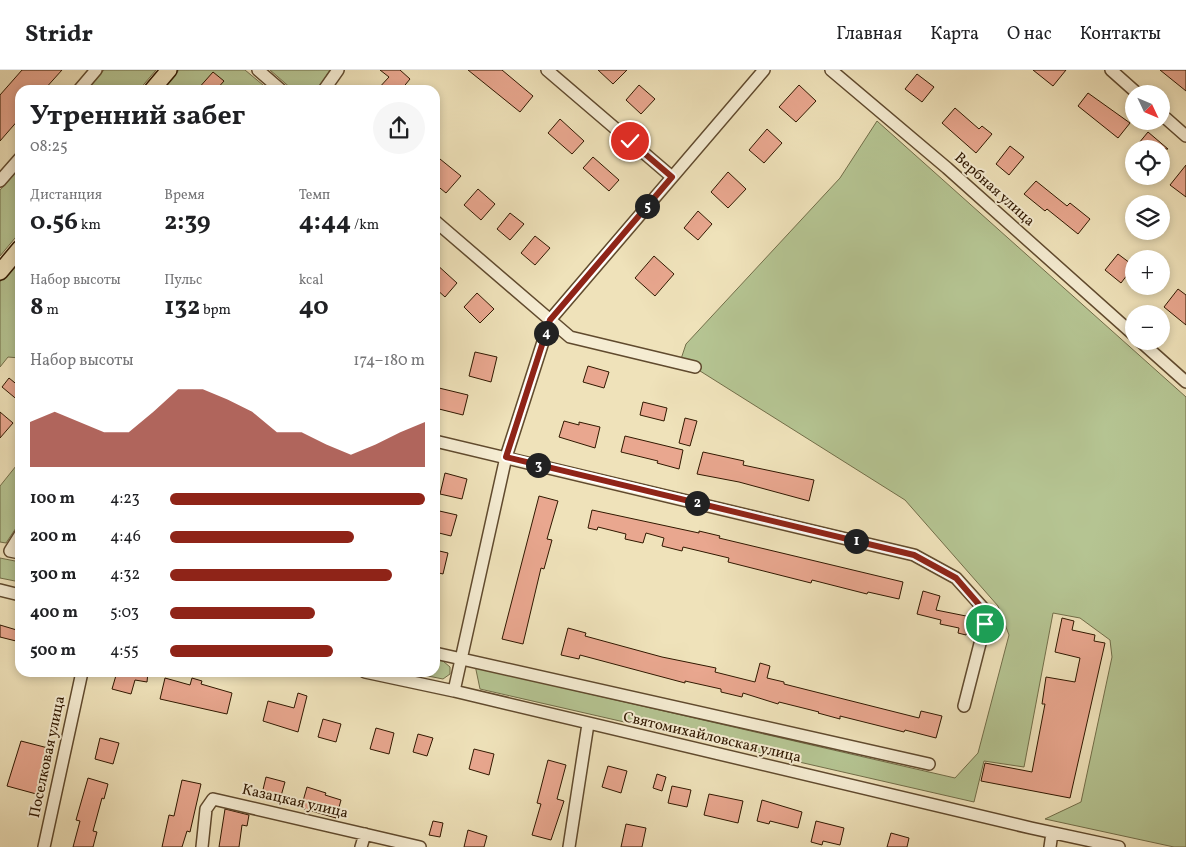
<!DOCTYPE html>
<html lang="ru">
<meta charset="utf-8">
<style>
body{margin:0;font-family:Vollkorn,serif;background:#f6f6f6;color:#202124;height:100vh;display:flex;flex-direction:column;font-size:19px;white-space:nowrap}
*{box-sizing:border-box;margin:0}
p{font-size:16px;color:#757577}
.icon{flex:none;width:28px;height:28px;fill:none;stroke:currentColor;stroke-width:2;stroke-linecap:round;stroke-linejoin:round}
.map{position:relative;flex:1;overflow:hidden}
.drawer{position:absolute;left:15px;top:15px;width:425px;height:592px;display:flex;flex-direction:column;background:#fff;border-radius:15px;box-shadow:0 2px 8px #0003}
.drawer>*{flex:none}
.needle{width:32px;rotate:134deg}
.fabs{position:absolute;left:1125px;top:15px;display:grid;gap:10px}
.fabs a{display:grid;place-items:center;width:45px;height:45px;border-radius:50%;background:#fff;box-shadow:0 2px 8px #0003;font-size:25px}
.pin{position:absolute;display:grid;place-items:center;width:42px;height:42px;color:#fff;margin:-21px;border:2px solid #fff;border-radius:50%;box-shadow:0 1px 5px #0007}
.km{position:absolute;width:25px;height:25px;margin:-12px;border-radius:50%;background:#222;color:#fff;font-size:14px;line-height:25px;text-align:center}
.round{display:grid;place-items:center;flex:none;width:52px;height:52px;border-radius:26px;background:#f6f6f6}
.overview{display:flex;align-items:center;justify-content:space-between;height:85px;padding:0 15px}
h1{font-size:28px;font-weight:700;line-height:38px}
.metrics{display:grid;grid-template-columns:repeat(3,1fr);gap:8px;height:85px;padding:5px 15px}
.metrics div{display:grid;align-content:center}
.metrics b{font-size:25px;font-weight:700}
.metrics small{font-size:14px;font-weight:400}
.metrics p{font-size:14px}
.chart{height:140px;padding:10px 15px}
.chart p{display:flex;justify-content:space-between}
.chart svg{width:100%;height:90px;margin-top:5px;fill:#8f2418;opacity:.7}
ul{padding:0 15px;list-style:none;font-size:16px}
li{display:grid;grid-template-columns:80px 60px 1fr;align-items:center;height:38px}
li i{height:12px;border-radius:6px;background:#8f2418}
header{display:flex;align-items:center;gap:30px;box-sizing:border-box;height:70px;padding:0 25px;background:#fff;border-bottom:1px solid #e0e0e0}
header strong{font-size:24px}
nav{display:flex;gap:28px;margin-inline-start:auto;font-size:18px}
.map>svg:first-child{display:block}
.green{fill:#b5c492;stroke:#726e49}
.building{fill:#e9a78f;stroke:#301800}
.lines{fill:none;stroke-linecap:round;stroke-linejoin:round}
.minor-casing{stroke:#604a2e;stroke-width:14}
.major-casing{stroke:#301800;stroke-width:18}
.minor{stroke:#f5ecd2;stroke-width:11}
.major{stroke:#efe2ba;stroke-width:15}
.route-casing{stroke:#fff;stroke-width:10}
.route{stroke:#8f2418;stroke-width:6}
.labels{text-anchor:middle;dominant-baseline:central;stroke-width:4;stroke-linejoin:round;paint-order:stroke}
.street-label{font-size:15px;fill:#301800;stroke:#f5ecd2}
</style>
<header>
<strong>Stridr</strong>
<nav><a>Главная</a><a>Карта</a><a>О нас</a><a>Контакты</a></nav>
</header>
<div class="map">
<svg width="1186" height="777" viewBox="0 0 1186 777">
<rect width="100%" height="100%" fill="#efe2ba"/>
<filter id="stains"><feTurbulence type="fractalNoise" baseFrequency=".004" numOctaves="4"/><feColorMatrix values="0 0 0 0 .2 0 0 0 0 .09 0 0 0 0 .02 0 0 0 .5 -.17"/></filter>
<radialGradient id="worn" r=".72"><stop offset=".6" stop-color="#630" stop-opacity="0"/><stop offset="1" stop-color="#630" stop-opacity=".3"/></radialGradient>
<path class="green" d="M104,0H156L139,20H86Z
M179,0H245L269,20H162Z
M270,0H330C316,22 319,20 293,20Z
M877,51L1186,327V777H1174L1045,749L1081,732L1112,587L1110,570L1080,548L1053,543L1024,697L984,691L974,732L480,619L475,595L577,621L955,708L978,683L1009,565L998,536L905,430L681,289L686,274L840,108Z
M20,97V162L0,186V120Z
M20,188V288L8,287L0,297V212Z
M20,391V452L6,473L0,472V416Z
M0,488L20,492V512L0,508Z
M435,589L443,591L450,597V604L443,609L413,603L435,602Z"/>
<path class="building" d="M22,0H62L44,20H20V48L0,71V25Z
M380,0H400L410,9L401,20H377L389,7Z
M468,0H502L533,26L520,42Z
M598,0H627L613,14Z
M1033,0H1066L1053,16Z
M1160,0H1186V21Z
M213,2L224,11L216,20H197Z
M917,4L934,17L922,32L905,19Z
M639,15L655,29L641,44L626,30Z
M799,15L816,31L796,52L779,37Z
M1088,23L1130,53L1118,68L1078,36Z
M955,38L979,59L982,56L992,64L976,83L942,53Z
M560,49L584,71L572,84L548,63Z
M767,59L782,73L764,93L749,80Z
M1148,62L1168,79H1134Z
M1010,76L1024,87L1009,105L996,94Z
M593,87L619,110L609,121L583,98Z
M440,89L461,106L446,123L435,114V96Z
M1186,95V127L1170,115Z
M728,102L746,119L728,138L711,122Z
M1036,111L1067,136L1070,133L1090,149L1078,164L1047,139L1045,141L1024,124Z
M478,119L495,134L481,150L464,135Z
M698,141L712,154L698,170L684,158Z
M510,143L524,154L510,170L497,159Z
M535,166L550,178L535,195L521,183Z
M1118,184L1134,196L1121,213L1105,200Z
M654,186L674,204L655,226L635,208Z
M435,193L457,213L445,227L435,218Z
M1178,219L1186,225V255L1164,237Z
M477,223L494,239L480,253L464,237Z
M475,282L497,287L491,312L469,306Z
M588,296L609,302L604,318L583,312Z
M9,308L20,317V332L2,317Z
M439,318L468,325L463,345L435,338Z
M643,332L667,338L664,351L640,345Z
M0,342L13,353L0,368Z
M685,348L697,351L690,376L679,373Z
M564,351L579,355V352L600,357L595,378L559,367Z
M625,366L683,380L679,399L657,393L658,391L621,382Z
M703,382L744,391L743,395L814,410L809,431L739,412L697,404Z
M445,403L467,409L462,429L440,424Z
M539,426L558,431L547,469L552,470L544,499L541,498L523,574L502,569Z
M435,440L457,445L451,466L435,462Z
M592,440L699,463V461L720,466L719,468L903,512L899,529L868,522L867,524L812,510L811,513L728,492L729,488L683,477L682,481L662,476L664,468L646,463L643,473L625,469L626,464L598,457L597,460L588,458Z
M435,480L448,483L443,504L435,502Z
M923,521L940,526L936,540L971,547L966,565L958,563L959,558L940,554L941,550L917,544Z
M1062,548L1074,551L1072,560L1095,565L1094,571L1105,573L1070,728L981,711L985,693L1032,702L1045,634H1042L1046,607L1075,612L1080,588L1055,582Z
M0,555L20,561V572L0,567Z
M568,558L586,563L585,566L662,587L716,598L715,602L755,612L760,593L770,596L767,608L784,612V614L919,648L921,641L942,646L936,668L905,660L904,662L840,646V649L818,643L819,642L779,632L778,634L743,623L742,627L721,622V619L685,611V613L580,585L579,589L561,585Z
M117,602H148L147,612L135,610L131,624L112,619Z
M165,608L190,615L192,608L202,611L201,614L232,623L227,644L160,629Z
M298,623L307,626L298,662L263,651L268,631L294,638Z
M323,649L341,654L336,672L318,667Z
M376,658L394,663L389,684L370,679Z
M418,664L433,668L427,686L413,682Z
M100,668L119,673L113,694L95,689Z
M21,671L48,678L40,708L45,710L40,725L7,716Z
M474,679L494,684L489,705L469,699Z
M548,690L566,695L557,729L564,731L551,770L532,765L541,734L537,733Z
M608,696L627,701L621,723L602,717Z
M657,704L666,707L662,721L653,718Z
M266,707L285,712L279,733L261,728Z
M88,708L108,714L104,729L102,728L93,761L97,762L93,777H73L80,751L76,750Z
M182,710L201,714L190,762L187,761L182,777H162L169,745L174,746Z
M672,716L691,720L687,737L668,733Z
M307,717L326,723L325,725L341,730L336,748L301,738Z
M709,724L743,731L738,753L704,745Z
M762,730L802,742L798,758L770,751L769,754L757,751Z
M225,739L249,745L247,756L242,755L239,777H219Z
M433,751L443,753L440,767L429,765Z
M816,751L844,758L840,775L823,771L822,775L811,772Z
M626,754L646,758L642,777H621Z
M468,760L487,766L484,777H464Z
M891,763L909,768L907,777H887Z"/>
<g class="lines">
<defs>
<path id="minor" d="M258,0L281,20
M547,0L672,107
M831,0L947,98L1134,265
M1111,0L1138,24
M79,20L96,0
M324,20L338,0
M1161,44L1186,66
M0,111L20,88
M435,151L570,267L695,297
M1140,271L1186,312
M435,371L914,485L956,508L983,538L985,554L964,636
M20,465L10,481L20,483
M0,520L20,525
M435,583L929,694
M365,602L454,621L1031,758L1119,777
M454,621L506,387L550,250L764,0
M44,777L82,602
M202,777L206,739L213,729L420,777
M361,777L365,764
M569,777L588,654
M1050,777L1052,763"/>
<path id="major" d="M152,20L169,0
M0,202L20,178"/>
</defs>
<use href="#minor" class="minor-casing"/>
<use href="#major" class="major-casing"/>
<use href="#minor" class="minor"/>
<use href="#major" class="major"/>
</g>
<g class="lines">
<defs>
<path id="route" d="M630,71L672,107L550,250L506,387L914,485L956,508L982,538L985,554"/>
</defs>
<use href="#route" class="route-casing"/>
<use href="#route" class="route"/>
</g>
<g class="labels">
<g class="street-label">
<text transform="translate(994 120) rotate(42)">Вербная улица</text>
<text transform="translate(712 668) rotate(13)">Святомихайловская улица</text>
<text transform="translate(48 687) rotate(-78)">Поселковая улица</text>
<text transform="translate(295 732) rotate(13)">Казацкая улица</text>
</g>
</g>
<rect width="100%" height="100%" filter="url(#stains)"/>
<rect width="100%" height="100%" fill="url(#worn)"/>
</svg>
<div class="fabs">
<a><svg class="needle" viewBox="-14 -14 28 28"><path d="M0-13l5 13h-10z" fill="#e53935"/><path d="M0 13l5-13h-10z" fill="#757577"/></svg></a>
<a><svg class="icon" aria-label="locate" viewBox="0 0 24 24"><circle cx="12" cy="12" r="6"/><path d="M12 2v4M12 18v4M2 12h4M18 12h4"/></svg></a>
<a><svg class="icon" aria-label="layers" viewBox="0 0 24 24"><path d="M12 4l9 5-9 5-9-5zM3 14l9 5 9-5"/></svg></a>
<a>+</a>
<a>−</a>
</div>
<div class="pin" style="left:985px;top:554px;background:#1e9e55"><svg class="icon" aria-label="arrive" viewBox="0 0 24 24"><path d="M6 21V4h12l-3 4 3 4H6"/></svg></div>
<div class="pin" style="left:630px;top:71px;background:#d93025"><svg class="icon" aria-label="check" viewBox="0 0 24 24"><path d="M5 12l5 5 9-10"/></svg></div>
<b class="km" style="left:856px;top:471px">1</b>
<b class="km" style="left:697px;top:433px">2</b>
<b class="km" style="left:538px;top:395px">3</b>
<b class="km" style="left:546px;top:263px">4</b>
<b class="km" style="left:647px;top:136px">5</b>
<section class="drawer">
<div class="overview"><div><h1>Утренний забег</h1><p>08:25</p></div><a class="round"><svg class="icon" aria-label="share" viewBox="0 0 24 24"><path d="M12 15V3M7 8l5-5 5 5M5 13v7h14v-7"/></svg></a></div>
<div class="metrics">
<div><p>Дистанция</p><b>0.56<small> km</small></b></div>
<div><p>Время</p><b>2:39</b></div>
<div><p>Темп</p><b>4:44<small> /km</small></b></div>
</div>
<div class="metrics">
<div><p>Набор высоты</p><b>8<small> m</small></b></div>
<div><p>Пульс</p><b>132<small> bpm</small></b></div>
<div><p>kcal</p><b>40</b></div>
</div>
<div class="chart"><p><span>Набор высоты</span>174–180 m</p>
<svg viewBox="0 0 160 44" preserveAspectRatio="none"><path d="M0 44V22L10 17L20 22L30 27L40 27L50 17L60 6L70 6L80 11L90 17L100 27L110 27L120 33L130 38L140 33L150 27L160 22V44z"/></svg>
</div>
<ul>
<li><b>100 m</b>4:23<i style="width:100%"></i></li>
<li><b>200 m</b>4:46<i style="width:72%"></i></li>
<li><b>300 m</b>4:32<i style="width:87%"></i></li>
<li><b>400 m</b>5:03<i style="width:57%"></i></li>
<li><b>500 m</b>4:55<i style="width:64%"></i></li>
</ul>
</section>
</div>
